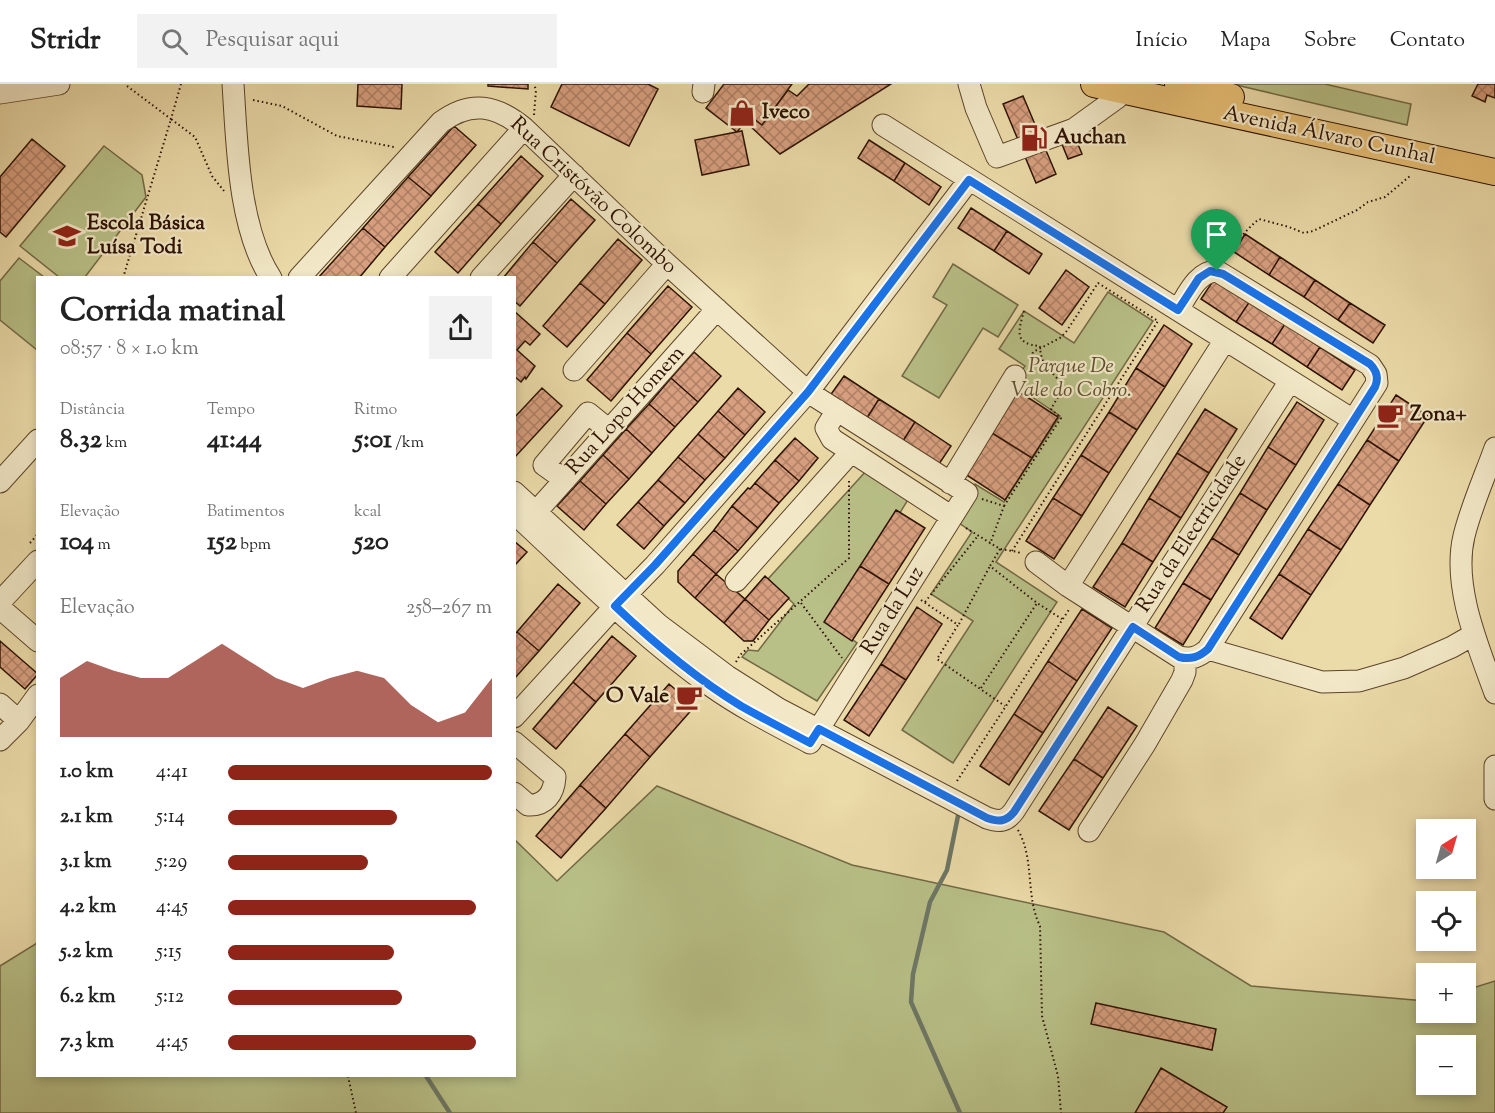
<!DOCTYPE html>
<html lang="pt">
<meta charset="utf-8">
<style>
body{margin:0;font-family:"Sorts Mill Goudy",serif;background:#f2f2f2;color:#222;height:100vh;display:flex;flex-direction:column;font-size:22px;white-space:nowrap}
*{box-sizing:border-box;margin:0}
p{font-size:20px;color:#767676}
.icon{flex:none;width:33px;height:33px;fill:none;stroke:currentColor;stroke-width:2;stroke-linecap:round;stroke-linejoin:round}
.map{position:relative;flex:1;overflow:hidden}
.details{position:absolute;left:36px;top:192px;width:480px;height:801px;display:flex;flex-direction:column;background:#fff;border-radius:0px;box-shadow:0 3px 9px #0003}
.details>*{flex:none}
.needle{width:39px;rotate:37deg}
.fabs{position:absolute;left:1416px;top:735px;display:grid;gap:12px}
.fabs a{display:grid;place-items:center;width:60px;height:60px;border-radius:0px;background:#fff;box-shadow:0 3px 9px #0003;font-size:30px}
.pin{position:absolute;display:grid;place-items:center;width:51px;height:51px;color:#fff;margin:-62px -26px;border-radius:50% 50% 50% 0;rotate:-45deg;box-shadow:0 0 6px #0007}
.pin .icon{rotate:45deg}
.round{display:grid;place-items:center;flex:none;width:63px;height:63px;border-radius:0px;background:#f2f2f2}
.headline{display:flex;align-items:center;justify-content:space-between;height:102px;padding:0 24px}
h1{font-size:33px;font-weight:800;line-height:45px}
.metrics{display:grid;grid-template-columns:repeat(3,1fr);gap:9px;height:102px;padding:6px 24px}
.metrics div{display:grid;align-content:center}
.metrics b{font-size:26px;font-weight:800}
.metrics small{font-size:16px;font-weight:400}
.metrics p{font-size:16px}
.chart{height:168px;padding:12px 24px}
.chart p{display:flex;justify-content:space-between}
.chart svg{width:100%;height:108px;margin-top:6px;fill:#8f2418;opacity:.7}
ul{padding:0 24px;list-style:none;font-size:20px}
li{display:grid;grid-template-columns:96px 72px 1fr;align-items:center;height:45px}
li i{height:15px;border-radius:8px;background:#8f2418}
header{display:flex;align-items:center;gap:36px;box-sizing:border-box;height:84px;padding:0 30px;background:#fff;border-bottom:2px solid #e0e0e0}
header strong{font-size:28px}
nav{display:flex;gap:33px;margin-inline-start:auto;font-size:21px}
.search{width:420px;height:54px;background:#f2f2f2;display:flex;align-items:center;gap:15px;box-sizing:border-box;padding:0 21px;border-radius:0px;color:#767676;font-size:22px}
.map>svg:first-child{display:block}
.green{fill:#b8c087;stroke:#726944;stroke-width:1.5;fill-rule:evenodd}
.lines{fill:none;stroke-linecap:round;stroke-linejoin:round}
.stream{stroke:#6d7765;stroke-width:4.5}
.building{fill:url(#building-cross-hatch);stroke:#2d1200;stroke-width:1.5}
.minor-casing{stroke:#5c442a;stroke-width:23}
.major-casing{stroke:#2d1200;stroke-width:28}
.path{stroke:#2d1200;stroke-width:2;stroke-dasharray:1.5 3;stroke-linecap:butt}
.minor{stroke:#f2e8c7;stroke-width:21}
.major{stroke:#e6be74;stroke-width:26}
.route-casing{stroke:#fff;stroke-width:12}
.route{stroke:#1a73e8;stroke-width:8}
.labels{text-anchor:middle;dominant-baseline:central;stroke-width:4.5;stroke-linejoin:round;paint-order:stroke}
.poi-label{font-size:21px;font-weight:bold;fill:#2d1200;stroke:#f2e8c7;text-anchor:start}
.street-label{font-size:21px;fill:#2d1200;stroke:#f2e8c7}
.park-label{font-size:21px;font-style:italic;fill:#5e4f2f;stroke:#f2e8c7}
</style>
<header>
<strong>Stridr</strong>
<div class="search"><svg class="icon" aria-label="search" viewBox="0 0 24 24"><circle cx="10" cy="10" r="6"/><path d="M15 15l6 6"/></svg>Pesquisar aqui</div>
<nav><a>Início</a><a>Mapa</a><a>Sobre</a><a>Contato</a></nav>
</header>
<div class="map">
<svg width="1495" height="1029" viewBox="0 0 1495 1029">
<defs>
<pattern id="building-cross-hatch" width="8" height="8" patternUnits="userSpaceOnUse" patternTransform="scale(1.5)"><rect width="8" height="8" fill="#d79f7f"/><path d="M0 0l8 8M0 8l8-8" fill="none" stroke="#af8066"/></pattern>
</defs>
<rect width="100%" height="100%" fill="#ebdba9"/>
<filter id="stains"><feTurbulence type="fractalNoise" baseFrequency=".00333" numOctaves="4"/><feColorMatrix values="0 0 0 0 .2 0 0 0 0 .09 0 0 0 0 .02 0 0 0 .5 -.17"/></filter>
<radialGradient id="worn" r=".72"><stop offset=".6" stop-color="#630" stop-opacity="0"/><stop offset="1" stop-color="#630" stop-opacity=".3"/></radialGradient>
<path class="green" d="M1232,0H1325L1411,20L1407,41Z
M104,62L142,91L146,113L85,193H59L20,162Z
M19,174L44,193L38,194L37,266L0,236V197Z
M953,180L1018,221L998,253L983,244L939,314L902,292L947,221L933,213Z
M1108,208L1153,237L996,478L1057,518L953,679L902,646L973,537L931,510L972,448L953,435L975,400L1004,418L1060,332L1013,300L1025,282L999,265L1024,227L1074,259Z
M867,386L909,414L832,540L857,559L817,617L742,573L748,566L758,567L794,520L768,495Z
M657,702L852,781L1164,848L1251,902L1426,917V928H1466V906L1495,897V1029H0V882L37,859L38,992H514L515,756L557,797ZM1426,962H1466V1000H1426Z"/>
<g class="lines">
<path class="stream" d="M959,727L947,786L930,818L913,890L911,918L960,1029
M426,992L450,1029"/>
</g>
<path class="building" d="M358,0H402L401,25L357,22Z
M488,0H528V5L488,2Z
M562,0H648L658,5L629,62L551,23Z
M724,0H792L762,41L754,35L749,41L745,38L737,48L706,24Z
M809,0H891L780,70L749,41L754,35L762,41L788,6L797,12Z
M1478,0H1495V14L1487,11L1485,18L1472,12Z
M1023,12L1056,90L1036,99L1003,20Z
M1069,38L1082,70L1068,75L1055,43Z
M454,42L476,61L431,112L408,93Z
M742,47L749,81L702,91L695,56Z
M32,55L65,82L6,153L0,148V93Z
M869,56L905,79L894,97L858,74Z
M521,72L543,92L501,140L478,120Z
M905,79L941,103L929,121L894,97Z
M408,93L431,112L385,163L363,144Z
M571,115L595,136L557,179L533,158Z
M478,120L501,140L458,189L435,168Z
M971,124L1007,147L994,167L958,144Z
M363,144L385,163L359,194H318Z
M1007,147L1042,170L1029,190L994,167Z
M1245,150L1280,173L1269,191L1234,168Z
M618,155L642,176L605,220L580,199Z
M533,158L557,179L520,222L514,217V194H503Z
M1280,173L1315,196L1304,213L1269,191Z
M1066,186L1089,203L1062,241L1039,224Z
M1215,194L1250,217L1236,238L1201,215Z
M1315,196L1350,219L1338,236L1304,213Z
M580,199L605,220L567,263L543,242Z
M668,202L692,223L651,270L627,249Z
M1250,217L1285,240L1272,260L1236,238Z
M1350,219L1385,241L1373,259L1338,236Z
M514,227L540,250L530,261L525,257L517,266L535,282L526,295L525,293L521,298L514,292Z
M1285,240L1320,263L1307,283L1272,260Z
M1164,241L1192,260L1165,303L1136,284Z
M627,249L651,270L611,317L587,296Z
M1320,263L1355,286L1342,306L1307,283Z
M694,268L721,292L698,318L671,294Z
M1136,284L1165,303L1137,346L1109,328Z
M844,292L879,315L865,337L829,313Z
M671,294L698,318L675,343L649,320Z
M542,304L562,322L515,373L514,334Z
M738,304L765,328L745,351L718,327Z
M1018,307L1058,333L1032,374L992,349Z
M1396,311L1428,332L1399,377L1367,356Z
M879,315L915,338L901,360L865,337Z
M1297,318L1324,336L1296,381L1268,363Z
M649,320L675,343L652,369L626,345Z
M1205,325L1237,345L1209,389L1177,369Z
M718,327L745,351L725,374L698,350Z
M1109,328L1137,346L1109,389L1081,371Z
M915,338L951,362L937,383L901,360Z
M626,345L652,369L629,395L603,371Z
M992,349L1032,374L1005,416L965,390Z
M698,350L725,374L705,396L678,373Z
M795,354L818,374L799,397L775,376Z
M1367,356L1399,377L1370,421L1338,400Z
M1268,363L1296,381L1267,426L1240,409Z
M1177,369L1209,389L1181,434L1149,414Z
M603,371L629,395L606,420L580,397Z
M1081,371L1109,389L1082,432L1053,414Z
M678,373L705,396L685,419L658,396Z
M775,376L799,397L779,419L755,399Z
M658,396L685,419L664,442L638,418Z
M580,397L606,420L584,446L557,422Z
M755,399L779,419L758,444L732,422L748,404L750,405Z
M1338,400L1370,421L1341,466L1308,445Z
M1240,409L1267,426L1239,471L1212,454Z
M1053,414L1082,432L1054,475L1026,457Z
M1149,414L1181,434L1153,478L1122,459Z
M638,418L664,442L644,465L617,441Z
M732,422L758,444L738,467L714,446Z
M896,426L925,444L889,500L860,482Z
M1308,445L1341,466L1311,511L1279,490Z
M714,446L738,467L716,490L693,470Z
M1212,454L1239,471L1211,516L1183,499Z
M514,457L527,468L514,482Z
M1122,459L1153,478L1125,523L1093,503Z
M693,470L716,490L695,514L678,498V487Z
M860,482L889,500L852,557L824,538Z
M716,490L745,515L724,539L695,514Z
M1279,490L1311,511L1282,555L1250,534Z
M765,492L789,514L769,536L745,515Z
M1183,499L1211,516L1183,561L1155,544Z
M558,500L580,519L539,567L517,548Z
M745,515L769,536L753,557H744L724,539Z
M917,523L942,540L906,596L881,580Z
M1082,525L1112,544L1077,597L1048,577Z
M517,548L539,567L514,595V550Z
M612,552L636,572L596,618L573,598Z
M0,557L38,590L25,605L0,583Z
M1048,577L1077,597L1043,649L1014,630Z
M881,580L906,596L869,652L844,636Z
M573,598L596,618L556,665L533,645Z
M669,600L695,622L650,673L625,650Z
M1108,623L1137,642L1103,694L1074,675Z
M1014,630L1043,649L1009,701L980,682Z
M625,650L650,673L606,724L580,701Z
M1074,675L1103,694L1069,746L1039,727Z
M580,701L606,724L561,774L536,752Z
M1096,919L1216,945L1212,966L1091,940Z
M1161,984L1227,1023L1223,1029H1135Z"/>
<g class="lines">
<defs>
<path id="minor" d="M233,0C237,59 238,144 271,194
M969,0L976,24L997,73L1074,45L1117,14
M703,8L704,0
M0,9L59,0
M883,41L1353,336
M299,194L441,38C471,16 496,21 524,44L667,180L808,308L967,409L810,659C776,641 742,624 711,602C640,552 578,488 514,429
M390,194L524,44
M481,194L574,91
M574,286L667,180
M837,326L826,344L832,355L952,433
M1495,364C1485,392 1471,423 1464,452C1452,502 1478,562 1495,609
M565,396L544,381L588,329L609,346
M0,398L38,356
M950,399L1015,292
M514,408L659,541L727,592L779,625L987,734C999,738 1006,738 1014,727L1290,297
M536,428L717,225
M1036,478L1068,502L1179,573C1191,576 1199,573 1208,565L1377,299L1376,290L1370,281L1217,187C1197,187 1187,212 1178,226
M736,497L851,368
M1068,502L1225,256
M0,518L38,477
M0,524L38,557
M1208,565L1322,598L1359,597L1404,584L1452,563L1473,551
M0,620L19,637
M514,633L615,522L655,481L808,308L969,96
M0,656L19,637L38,611
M514,658L555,693C554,710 545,722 528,721L514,709
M1495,682V715
M1089,747L1145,660L1182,596L1185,588V575"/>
<path id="major" d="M1094,0L1495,88
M1178,0L1231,13"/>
</defs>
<use href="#minor" class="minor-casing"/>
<use href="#major" class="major-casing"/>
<path class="path" d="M127,2L171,35L181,0
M253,16L282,22L337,52L394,63
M534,31L536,6L534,0
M1227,172C1237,157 1246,146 1259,135L1289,143L1304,149L1313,147L1357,126L1368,118L1385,113L1410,92
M123,194L171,35L195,53L212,92L224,107
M982,415L1004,422L990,460
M1004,422L1061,334L1051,325L1062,306C1058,286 1041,289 1040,262C1014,260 1018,248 1024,227
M966,444L1000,465L1018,468L1022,470
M30,459L38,450
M1000,465L990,482L1037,519L1062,535
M1012,467L1158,237L1098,199L1066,248L1060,254L1033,268L1029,281
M921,516L958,541L937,575L1005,622
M925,518L977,453
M801,519L842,574
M959,540L990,482
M736,578L740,571L849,474V396
M981,604L1037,519
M957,697L1070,524
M1018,746C1035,776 1025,811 1040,842L1042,932L1058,992L1061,1029
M348,992L356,1029"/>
<use href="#minor" class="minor"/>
<use href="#major" class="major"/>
</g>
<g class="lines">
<defs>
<path id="route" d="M969,96L1178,226L1199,194L1210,187L1223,190L1370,280C1377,287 1379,294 1375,303L1208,565C1199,573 1191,576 1179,573L1133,543L1014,728C1006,738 999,738 987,734L819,645L810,659C787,647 764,635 741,622C695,594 654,559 615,522L655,481L808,308Z"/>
</defs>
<use href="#route" class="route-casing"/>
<use href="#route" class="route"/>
</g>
<defs>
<symbol id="shop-bare" viewBox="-9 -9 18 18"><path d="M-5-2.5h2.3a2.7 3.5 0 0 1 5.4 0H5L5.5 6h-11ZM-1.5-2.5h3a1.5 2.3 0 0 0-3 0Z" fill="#8f2418" stroke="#f2e8c7" stroke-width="2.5" paint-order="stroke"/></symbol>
<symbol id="fuel-bare" viewBox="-9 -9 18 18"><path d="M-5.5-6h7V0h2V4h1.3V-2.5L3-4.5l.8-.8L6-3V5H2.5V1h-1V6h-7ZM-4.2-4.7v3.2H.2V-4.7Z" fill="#8f2418" stroke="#f2e8c7" stroke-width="2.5" paint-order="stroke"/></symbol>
<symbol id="school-bare" viewBox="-9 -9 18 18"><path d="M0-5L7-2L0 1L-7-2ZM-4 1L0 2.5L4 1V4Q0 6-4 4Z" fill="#8f2418" stroke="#f2e8c7" stroke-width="2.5" paint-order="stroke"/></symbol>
<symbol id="cafe-bare" viewBox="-9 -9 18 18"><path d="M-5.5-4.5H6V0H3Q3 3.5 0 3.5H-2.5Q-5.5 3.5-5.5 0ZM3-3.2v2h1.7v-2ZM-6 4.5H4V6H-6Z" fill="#8f2418" stroke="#f2e8c7" stroke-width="2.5" paint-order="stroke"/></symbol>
</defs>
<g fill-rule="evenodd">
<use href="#shop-bare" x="723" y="10" width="38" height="38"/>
<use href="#fuel-bare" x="1015" y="35" width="38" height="38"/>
<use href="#school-bare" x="48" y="133" width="38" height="38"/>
<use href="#cafe-bare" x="1371" y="312" width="38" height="38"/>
<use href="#cafe-bare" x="670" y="594" width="38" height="38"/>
</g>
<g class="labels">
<g class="poi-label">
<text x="762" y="29">Iveco</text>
<text x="1054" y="54">Auchan</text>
<text x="87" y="140">Escola Básica<tspan x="87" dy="24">Luísa Todi</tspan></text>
<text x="1410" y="331">Zona+</text>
<text x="669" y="613" text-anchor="end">O Vale</text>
</g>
<g class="street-label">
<text transform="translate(1329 52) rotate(12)">Avenida Álvaro Cunhal</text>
<text transform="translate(593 112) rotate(43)">Rua Cristóvão Colombo</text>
<text transform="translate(626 327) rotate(-48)">Rua Lopo Homem</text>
<text transform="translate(1192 450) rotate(-57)">Rua da Electricidade</text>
<text transform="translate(893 527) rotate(-58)">Rua da Luz</text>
</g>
<g class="park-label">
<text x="1071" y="283">Parque De<tspan x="1071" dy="24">Vale do Cobro.</tspan></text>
</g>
</g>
<rect width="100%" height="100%" filter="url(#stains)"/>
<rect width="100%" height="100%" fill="url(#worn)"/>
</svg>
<div class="fabs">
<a><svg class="needle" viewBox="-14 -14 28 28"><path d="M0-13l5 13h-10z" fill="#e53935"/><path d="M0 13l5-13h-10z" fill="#767676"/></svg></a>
<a><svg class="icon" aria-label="locate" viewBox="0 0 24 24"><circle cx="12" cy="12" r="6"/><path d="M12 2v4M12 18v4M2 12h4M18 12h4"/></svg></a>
<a>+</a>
<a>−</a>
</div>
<div class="pin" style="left:1217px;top:187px;background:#1e9e55"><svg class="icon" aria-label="arrive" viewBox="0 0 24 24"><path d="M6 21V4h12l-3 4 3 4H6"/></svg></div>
<section class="details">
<div class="headline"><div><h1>Corrida matinal</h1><p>08:57 · 8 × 1.0 km</p></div><a class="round"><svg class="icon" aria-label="share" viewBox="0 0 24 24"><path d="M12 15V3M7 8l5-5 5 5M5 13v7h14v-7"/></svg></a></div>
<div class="metrics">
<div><p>Distância</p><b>8.32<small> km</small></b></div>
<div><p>Tempo</p><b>41:44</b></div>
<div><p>Ritmo</p><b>5:01<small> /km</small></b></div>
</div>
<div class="metrics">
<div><p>Elevação</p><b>104<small> m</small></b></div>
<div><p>Batimentos</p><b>152<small> bpm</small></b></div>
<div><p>kcal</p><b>520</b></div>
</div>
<div class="chart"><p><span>Elevação</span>258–267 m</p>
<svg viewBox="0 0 160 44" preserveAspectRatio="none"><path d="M0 44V20L10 13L20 17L30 20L40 20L50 13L60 6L70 13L80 20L90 24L100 20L110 17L120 20L130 31L140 38L150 34L160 20V44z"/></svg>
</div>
<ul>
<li><b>1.0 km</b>4:41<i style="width:100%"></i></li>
<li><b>2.1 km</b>5:14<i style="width:64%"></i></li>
<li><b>3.1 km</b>5:29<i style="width:53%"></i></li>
<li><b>4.2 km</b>4:45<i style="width:94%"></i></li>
<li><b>5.2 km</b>5:15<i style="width:63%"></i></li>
<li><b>6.2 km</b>5:12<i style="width:66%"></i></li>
<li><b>7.3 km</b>4:45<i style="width:94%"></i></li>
</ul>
</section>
</div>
